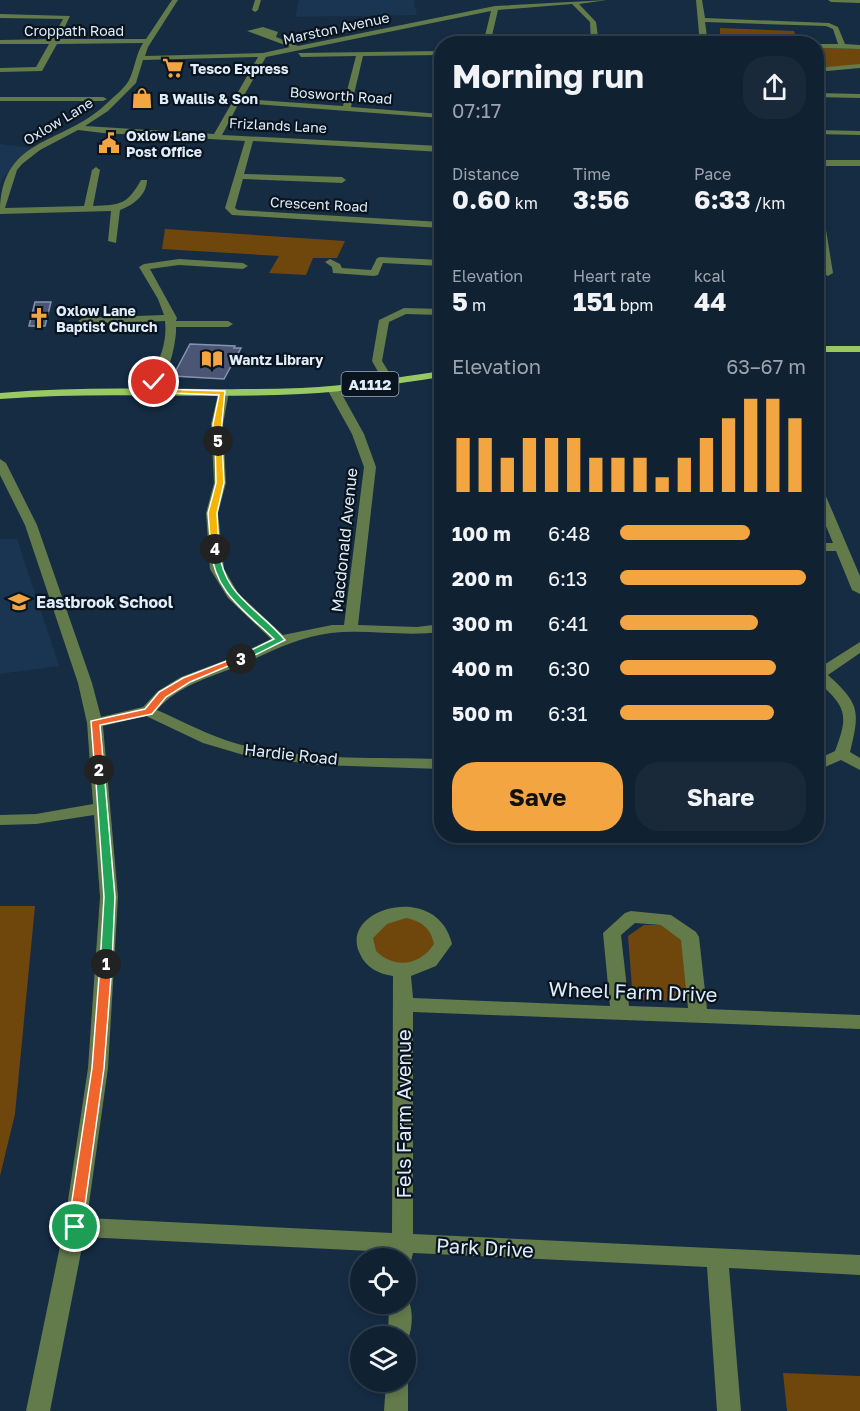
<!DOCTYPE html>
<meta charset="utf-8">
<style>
body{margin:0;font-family:"Golos Text",sans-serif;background:#19293a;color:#f1f3f6;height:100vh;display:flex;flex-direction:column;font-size:22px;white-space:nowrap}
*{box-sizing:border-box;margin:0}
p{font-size:20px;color:#9ca3ac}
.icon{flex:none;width:33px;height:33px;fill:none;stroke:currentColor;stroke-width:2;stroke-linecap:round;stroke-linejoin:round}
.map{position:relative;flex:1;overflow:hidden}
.panel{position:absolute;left:434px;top:36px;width:390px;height:807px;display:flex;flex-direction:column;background:#102132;border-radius:24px;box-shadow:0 3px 9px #0003,0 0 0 2px #303e4d}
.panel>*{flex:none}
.fabs{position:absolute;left:350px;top:1248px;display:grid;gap:12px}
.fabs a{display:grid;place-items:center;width:66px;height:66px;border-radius:50%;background:#102132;box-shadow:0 3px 9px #0003,0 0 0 2px #303e4d;font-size:30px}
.pin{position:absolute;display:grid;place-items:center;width:51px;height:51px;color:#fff;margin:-26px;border:3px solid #fff;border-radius:50%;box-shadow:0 2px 6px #0007}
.km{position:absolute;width:30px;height:30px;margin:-15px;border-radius:50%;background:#222;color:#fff;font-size:16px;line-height:30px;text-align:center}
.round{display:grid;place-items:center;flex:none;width:63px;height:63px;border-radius:24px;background:#19293a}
.head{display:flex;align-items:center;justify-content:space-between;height:102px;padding:0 18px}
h1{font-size:33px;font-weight:700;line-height:45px}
.figures{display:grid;grid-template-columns:repeat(3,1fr);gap:9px;height:102px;padding:6px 18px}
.figures div{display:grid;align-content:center}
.figures b{font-size:26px;font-weight:700}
.figures small{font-size:16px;font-weight:400}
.figures p{font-size:16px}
.chart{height:168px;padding:12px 18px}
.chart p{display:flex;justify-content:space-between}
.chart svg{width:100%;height:108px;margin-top:6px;stroke:#f2a541;stroke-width:6}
.button{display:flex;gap:12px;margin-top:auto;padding:12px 18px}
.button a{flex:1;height:69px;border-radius:24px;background:#f2a541;color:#111;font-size:24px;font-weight:700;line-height:69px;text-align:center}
.button a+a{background:#19293a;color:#f1f3f6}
ul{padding:0 18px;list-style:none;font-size:20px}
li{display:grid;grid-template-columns:96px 72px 1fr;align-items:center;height:45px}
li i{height:15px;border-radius:8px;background:#f2a541}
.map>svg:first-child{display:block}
.built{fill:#193551}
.green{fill:#6f470d}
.building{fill:#4b5674;stroke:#8692b3;stroke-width:1.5}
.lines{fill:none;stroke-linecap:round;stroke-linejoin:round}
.minor{fill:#637a4b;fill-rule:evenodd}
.major{fill:#9ac964;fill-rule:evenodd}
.split-1{fill:#f0652b;stroke:#fff;stroke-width:1.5}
.split-2{fill:#22a559;stroke:#fff;stroke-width:1.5}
.split-3{fill:#f0652b;stroke:#fff;stroke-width:1.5}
.split-4{fill:#22a559;stroke:#fff;stroke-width:1.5}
.split-5{fill:#f5b400;stroke:#fff;stroke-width:1.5}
.split-6{fill:#f5b400;stroke:#fff;stroke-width:1.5}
.labels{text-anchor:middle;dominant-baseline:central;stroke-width:4.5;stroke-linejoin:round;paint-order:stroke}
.far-street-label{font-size:14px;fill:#dfedfc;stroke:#0a141e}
.far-poi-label{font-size:14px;font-weight:bold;fill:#dfedfc;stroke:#0a141e;text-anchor:start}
.shield{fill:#0a141e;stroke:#9facb9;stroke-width:1.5}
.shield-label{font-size:15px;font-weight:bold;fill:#dfedfc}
.street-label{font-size:16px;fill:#dfedfc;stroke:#0a141e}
.poi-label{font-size:16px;font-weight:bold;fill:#dfedfc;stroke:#0a141e;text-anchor:start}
.near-street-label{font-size:20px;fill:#dfedfc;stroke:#0a141e}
</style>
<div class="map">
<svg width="860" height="1411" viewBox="0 0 860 1411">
<rect width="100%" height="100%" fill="#152c43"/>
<path class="built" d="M299,0H418L414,1L417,15L295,17Z
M0,144L34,148L2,179L0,185Z
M0,539H17L59,666L0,674Z"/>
<path class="green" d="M720,28L794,31L796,38L720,35Z
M816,48L860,49V65L816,68Z
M165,229L345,241L337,258H313L306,275L269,273L279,256L162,249Z
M0,906H35L15,1114L0,1176Z
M393,916L424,920L439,944L418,965L380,962L368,935Z
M644,925H667L683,939L689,1001L633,1000L628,936Z
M783,1373L860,1376V1411H787Z"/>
<path class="building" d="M35,302H51L45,326H29Z
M190,344L235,346L234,348H241L224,379L173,376Z"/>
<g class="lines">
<path class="minor" d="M172,0H178L148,47L145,56L263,53L290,47L247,31L263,27L278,32L276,37L298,46L495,6L607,0L579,4L596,22L599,44H591L590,22L572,4L498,10L490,44H483L491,11L266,57L242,99L343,106L356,56L301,57L298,53L441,51V55L363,56L351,107L441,114V118L239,103L222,135L441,146V152L253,141L244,174L342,177L346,180L342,183L243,179L235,208L238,210L441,222V228L232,215L225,208L245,141L103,133L78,130L40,150L22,164L17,170L5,208L84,206L92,170L96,167L100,170L93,206C120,205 127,205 141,180H147C147,194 134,205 120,210L116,243L108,241L111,211L0,214C0,136 61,146 105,105C113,97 126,88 130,78C135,67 136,54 143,43L57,44L42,71L0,72V68L36,67L49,44H0V40L52,39L63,19L0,18V14L70,16L59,39H146ZM258,57L214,134L85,126L108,111L136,83L143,60Z
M255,0H261L258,10L255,12L252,10Z
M696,0H702L705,18L829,23L838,27L845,44L860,45V49L816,48V44H838L833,29L826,26L705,22L708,44H700Z
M828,0H860V3L831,2Z
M860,64V68L816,72V68Z
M816,93L860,94V98L816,97Z
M0,97H103L107,99L103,101H0Z
M816,130L860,131V135L816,134Z
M816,160H860V166H816Z
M816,190L820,193L833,273L828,276L823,273L816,224Z
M380,257L441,260V266L383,263L378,275L374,276L333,273L332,267L325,262L330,259L340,264L342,268L371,270L377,258Z
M179,259L243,263L248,266L243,269L179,265L150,269L177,318L176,321H228L233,324L228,327H176C177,343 166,388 150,394L144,391C155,367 168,349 165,321L83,324L78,321L83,318L164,315L158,299L139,267L144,264Z
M404,308L441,309V315L406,314L389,322L382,361L395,382L389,385L385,384L372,361L379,320Z
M333,386L339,389L364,434L376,467L358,625L417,627L441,624V632C404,637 367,629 331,633C299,637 274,650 245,663C213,677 181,683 157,710C184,722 210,736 238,744C303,761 374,757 441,759V769L319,765L247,756L203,743L146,716L103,726L118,897L108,1068L87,1218L392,1233L393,976C379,974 366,968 360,954C337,909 437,880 452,944L436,966L411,976L413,998L610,1006L603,933L625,913L631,911L671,915L696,932L699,937L707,1009L860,1015V1029L413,1012V1234L860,1255V1275L729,1268L741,1411H717L707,1267L413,1253L410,1265L405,1266V1258H392L391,1252L84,1237L50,1411H26L64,1227L88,1068L100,897L94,815L36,824L0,825V815L36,814L93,804L87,723L78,683L25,525L0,475V459L6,463L37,525L92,683L101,717L143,707L158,691L181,677L234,657L271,639L228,598L210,569L206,513L214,483L211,424L219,390H227L229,392L223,424L226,483L218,513L224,569L238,593L283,635L332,625H344L364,467L352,434L327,389ZM406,918C421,921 431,928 434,944C420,966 394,969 376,951L373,938L387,924ZM635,923L661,925L681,940L688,1008L629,1006L621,935Z
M816,483L822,487L860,576V594L852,590L836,551H816V543H833L816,502Z
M860,642V653L828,675C860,704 860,711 850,752L860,758V770L841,760L816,771V760L835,751C850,713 845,706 816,680V668H819Z
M405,1296C415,1304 413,1335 405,1344V1336H388L389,1304H405Z
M405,1374L408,1382V1411H384L386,1382H405Z"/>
<path class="major" d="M816,346H860V352H816Z
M441,371V377C394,384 348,392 301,394C200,399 100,391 0,399V393C100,384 200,392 301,388C348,386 394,378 441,371Z"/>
</g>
<path class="split-1" d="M106,959L112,964L104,1068L82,1227L75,1232L68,1227L92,1068L100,964Z"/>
<path class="split-2" d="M95,768L104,770L115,897L112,964L106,968L100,964L104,897Z"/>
<path class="split-3" d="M237,657L245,659L190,682L166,697L152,714L100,725L104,770L95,773L91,721L145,709L159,692L183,678Z"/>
<path class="split-4" d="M215,546L219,549C223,596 257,607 285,640L241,662L236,659L237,657L274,639C245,611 214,592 211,549Z"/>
<path class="split-5" d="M215,439L222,441L224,483L217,513L219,549L215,551L211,549L208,513L216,483Z"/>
<path class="split-6" d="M154,379L158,382L155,389L225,391L220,443L214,441L213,424L219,395L148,392L151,382Z"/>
<defs>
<symbol id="supermarket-bare" viewBox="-9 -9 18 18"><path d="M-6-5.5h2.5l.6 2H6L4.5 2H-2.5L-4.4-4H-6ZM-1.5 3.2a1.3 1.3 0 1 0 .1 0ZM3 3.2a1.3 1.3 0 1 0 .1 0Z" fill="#f2a541" stroke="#0a141e" stroke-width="2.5" paint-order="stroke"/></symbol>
<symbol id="shop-bare" viewBox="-9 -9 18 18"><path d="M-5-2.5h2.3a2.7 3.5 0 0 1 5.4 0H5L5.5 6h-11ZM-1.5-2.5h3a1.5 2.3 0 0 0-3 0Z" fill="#f2a541" stroke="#0a141e" stroke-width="2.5" paint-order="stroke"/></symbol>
<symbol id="civic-bare" viewBox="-9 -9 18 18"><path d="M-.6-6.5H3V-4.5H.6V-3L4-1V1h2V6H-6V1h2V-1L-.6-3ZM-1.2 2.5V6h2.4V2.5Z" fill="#f2a541" stroke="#0a141e" stroke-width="2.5" paint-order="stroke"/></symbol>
<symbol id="church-bare" viewBox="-9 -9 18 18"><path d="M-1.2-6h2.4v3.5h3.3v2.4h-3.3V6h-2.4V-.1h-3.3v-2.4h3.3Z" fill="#f2a541" stroke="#0a141e" stroke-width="2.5" paint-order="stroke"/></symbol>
<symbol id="library-bare" viewBox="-9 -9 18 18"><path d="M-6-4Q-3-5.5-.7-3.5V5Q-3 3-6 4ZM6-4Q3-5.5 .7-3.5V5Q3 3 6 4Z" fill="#f2a541" stroke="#0a141e" stroke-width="2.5" paint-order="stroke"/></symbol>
<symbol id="school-bare" viewBox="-9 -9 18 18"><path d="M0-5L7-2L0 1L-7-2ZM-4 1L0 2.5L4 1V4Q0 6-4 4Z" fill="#f2a541" stroke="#0a141e" stroke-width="2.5" paint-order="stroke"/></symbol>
</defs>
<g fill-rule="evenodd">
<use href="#supermarket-bare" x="158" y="53" width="30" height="30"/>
<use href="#shop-bare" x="127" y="83" width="30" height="30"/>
<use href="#civic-bare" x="94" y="128" width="30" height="30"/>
<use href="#church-bare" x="24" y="303" width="30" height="30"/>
<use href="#library-bare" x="197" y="344" width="30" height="30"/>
<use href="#school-bare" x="4" y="587" width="30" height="30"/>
</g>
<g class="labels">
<g class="far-street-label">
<text transform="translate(336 28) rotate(-12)">Marston Avenue</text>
<text x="74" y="30">Croppath Road</text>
<text transform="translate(341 95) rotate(4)">Bosworth Road</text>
<text transform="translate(58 121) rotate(-31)">Oxlow Lane</text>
<text transform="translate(278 125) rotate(3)">Frizlands Lane</text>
<text transform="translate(319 204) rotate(3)">Crescent Road</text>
</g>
<g class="far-poi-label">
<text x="190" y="68">Tesco Express</text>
<text x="159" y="98">B Wallis &amp; Son</text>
<text x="126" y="135">Oxlow Lane<tspan x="126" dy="16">Post Office</tspan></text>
<text x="56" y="310">Oxlow Lane<tspan x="56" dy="16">Baptist Church</tspan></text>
<text x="229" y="359">Wantz Library</text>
</g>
<rect class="shield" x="341.5" y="372" width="57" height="24" rx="4.5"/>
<g class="shield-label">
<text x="370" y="384">A1112</text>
</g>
<g class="street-label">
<text transform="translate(344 540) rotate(-84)">Macdonald Avenue</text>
<text transform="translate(291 754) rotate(6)">Hardie Road</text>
</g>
<g class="poi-label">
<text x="36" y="602">Eastbrook School</text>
</g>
<g class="near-street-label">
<text transform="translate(633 991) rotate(2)">Wheel Farm Drive</text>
<text transform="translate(403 1114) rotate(-90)">Fels Farm Avenue</text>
<text transform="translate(485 1247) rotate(3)">Park Drive</text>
</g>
</g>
</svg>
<div class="fabs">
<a><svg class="icon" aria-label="locate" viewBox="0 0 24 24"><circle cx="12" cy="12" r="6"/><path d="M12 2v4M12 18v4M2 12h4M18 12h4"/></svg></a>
<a><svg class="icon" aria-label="layers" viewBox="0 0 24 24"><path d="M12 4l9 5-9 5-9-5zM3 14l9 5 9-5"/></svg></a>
</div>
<div class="pin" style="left:75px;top:1227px;background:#1e9e55"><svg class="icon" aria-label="arrive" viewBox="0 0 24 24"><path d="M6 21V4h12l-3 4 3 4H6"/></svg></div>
<div class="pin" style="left:154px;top:382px;background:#d93025"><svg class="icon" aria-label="check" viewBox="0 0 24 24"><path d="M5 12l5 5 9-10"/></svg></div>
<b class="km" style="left:106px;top:964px">1</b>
<b class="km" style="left:99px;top:770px">2</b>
<b class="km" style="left:241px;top:659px">3</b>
<b class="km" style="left:215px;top:549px">4</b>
<b class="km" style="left:218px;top:441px">5</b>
<section class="panel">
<div class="head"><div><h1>Morning run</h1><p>07:17</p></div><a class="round"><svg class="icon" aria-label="share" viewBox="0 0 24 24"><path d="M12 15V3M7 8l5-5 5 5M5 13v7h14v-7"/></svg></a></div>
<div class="figures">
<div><p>Distance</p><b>0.60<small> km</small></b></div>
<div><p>Time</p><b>3:56</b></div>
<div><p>Pace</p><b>6:33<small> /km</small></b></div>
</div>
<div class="figures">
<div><p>Elevation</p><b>5<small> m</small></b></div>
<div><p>Heart rate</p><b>151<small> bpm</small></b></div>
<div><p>kcal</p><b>44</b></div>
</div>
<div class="chart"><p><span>Elevation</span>63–67 m</p>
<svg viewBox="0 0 160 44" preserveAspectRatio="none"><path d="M5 44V22M15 44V22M25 44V30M35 44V22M45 44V22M55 44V22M65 44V30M75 44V30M85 44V30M95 44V38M105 44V30M115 44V22M125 44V14M135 44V6M145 44V6M155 44V14"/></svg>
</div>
<ul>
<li><b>100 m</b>6:48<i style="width:70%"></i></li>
<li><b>200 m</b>6:13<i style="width:100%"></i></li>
<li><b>300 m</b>6:41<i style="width:74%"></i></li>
<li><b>400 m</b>6:30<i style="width:84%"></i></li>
<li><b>500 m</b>6:31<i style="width:83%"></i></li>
</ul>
<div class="button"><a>Save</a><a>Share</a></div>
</section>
</div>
